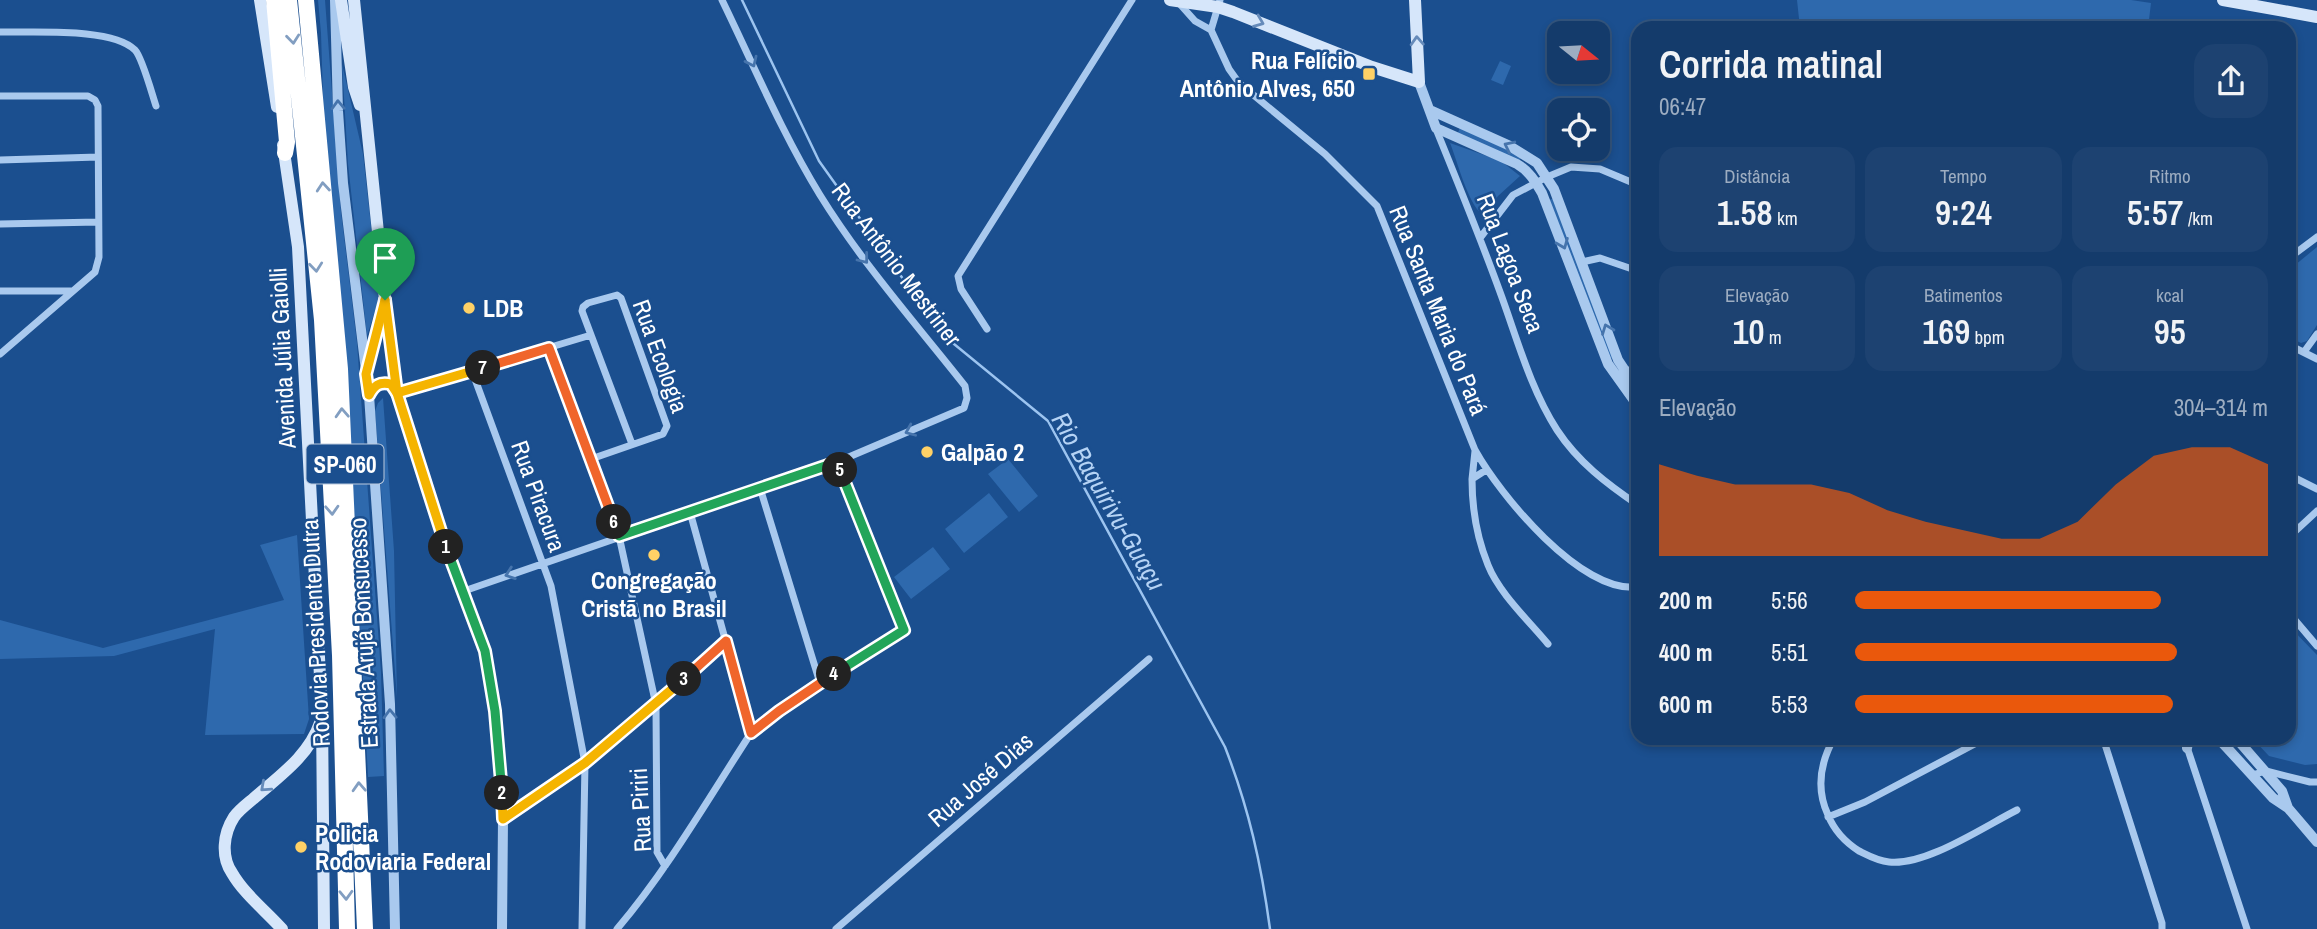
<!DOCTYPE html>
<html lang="pt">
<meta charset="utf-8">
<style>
body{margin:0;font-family:"Archivo Narrow",sans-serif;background:#1d4271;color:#f1f3f6;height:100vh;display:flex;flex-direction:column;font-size:26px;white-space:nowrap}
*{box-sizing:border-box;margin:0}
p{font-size:23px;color:#9dadc1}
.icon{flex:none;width:38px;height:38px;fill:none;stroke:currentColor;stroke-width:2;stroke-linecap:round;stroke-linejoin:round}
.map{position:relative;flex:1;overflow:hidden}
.panel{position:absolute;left:1631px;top:21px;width:665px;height:724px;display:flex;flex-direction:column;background:#143b6b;border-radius:21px;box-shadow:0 4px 10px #0003,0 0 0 2px #33557e}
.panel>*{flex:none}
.needle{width:46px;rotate:108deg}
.tools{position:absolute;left:1547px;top:21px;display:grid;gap:14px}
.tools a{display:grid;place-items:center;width:63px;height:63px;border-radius:14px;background:#143b6b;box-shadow:0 4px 10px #0003,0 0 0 2px #33557e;font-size:35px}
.pin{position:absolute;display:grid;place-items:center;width:60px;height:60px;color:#fff;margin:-72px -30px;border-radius:50% 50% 50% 0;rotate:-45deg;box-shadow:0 0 7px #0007}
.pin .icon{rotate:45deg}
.km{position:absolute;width:35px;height:35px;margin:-18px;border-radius:50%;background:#222;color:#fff;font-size:19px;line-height:35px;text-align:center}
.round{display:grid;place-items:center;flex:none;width:74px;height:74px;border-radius:21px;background:#1d4271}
.headline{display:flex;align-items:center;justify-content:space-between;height:119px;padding:0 28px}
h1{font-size:38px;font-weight:600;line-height:52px}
.figures{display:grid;grid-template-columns:repeat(3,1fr);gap:10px;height:119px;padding:7px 28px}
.figures div{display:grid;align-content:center;border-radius:18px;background:#1d4271;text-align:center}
.figures b{font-size:35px;font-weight:600}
.figures small{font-size:19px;font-weight:400}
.figures p{font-size:19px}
.chart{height:196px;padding:14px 28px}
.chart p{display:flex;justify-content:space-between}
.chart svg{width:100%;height:126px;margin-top:7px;fill:#ea580c;opacity:.7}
ul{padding:0 28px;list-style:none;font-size:23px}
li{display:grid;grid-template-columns:112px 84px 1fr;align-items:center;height:52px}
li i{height:18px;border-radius:9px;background:#ea580c}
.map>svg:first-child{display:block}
.green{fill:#2e69ad}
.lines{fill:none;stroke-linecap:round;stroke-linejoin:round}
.stream{stroke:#9cc4f0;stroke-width:2.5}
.minor{stroke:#a9c9ee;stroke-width:7}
.tertiary{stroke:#a9c9ee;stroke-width:10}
.secondary{stroke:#d6e6fa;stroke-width:12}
.motorway{stroke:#fff;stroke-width:16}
.oneway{stroke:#668bba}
.oneway2{stroke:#829ec1}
.oneway3{stroke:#4674ac}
.split-1-casing{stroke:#fff;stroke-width:14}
.split-2-casing{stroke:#fff;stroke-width:14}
.split-3-casing{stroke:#fff;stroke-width:14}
.split-4-casing{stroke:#fff;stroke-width:14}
.split-5-casing{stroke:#fff;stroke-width:14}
.split-6-casing{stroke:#fff;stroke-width:14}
.split-7-casing{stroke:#fff;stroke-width:14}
.split-8-casing{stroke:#fff;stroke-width:14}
.split-1{stroke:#f5b400;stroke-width:9}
.split-2{stroke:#22a559;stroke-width:9}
.split-3{stroke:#f5b400;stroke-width:9}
.split-4{stroke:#f0652b;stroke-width:9}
.split-5{stroke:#22a559;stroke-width:9}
.split-6{stroke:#22a559;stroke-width:9}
.split-7{stroke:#f0652b;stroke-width:9}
.split-8{stroke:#f5b400;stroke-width:9}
.poi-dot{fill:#ffd166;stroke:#1b4f8f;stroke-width:2.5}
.labels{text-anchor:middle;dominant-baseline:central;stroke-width:5;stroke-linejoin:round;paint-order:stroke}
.shield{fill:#1b4f8f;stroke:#bbcadd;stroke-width:2}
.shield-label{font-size:23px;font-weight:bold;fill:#fff}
.poi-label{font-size:24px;font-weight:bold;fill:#fff;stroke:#1b4f8f;text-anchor:start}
.street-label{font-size:24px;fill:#fff;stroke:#1b4f8f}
.water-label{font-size:26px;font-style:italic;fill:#b5d3f5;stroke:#1b4f8f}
</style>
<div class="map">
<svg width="2317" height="929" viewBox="0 0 2317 929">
<rect width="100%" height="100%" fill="#1b4f8f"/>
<path class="green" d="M318,0H325L341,212L357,343L381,672L384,776L368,777L345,339L324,130L321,33Z
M1797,0H2131L2151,3L2148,28H1800Z
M1500,61L1511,66L1503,85L1491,80Z
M342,64L363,154L379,298L367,336L348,164Z
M1460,127L1522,156L1519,161L1458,133Z
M1450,143L1501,161L1520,176L1498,196L1487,211L1482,214C1468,204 1457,160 1450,143Z
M1554,198L1614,357L1609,360L1549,200Z
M2317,247V325L2307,341L2301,343L2289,337V270Z
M383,398L394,551L397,698L375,411L378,403Z
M1008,459L1038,496L1019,512L988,474Z
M989,493L1008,517L964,553L945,529Z
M297,535L309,719L304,734L205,735L215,629L114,656L0,659V620L103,648L284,600L260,545Z
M933,547L950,569L911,599L894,577Z
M2289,626L2317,655V764L2305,765L2269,756L2253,739L2289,738Z"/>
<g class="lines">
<path class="stream" d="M742,0L819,161L943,335L1048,421L1225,747C1249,809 1261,863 1270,929"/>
<path class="minor" d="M1178,2L1195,21L1211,30L1229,69L1239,83L1325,154L1377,206L1475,450C1500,495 1581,594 1638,587
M1211,30L1220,0
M0,32C33,33 112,27 135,50C142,57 152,94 156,106
M0,96H88L95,100L98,106L99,257L95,272L0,354
M1436,129C1458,183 1480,237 1500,292C1517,338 1530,388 1557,430C1578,462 1607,484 1638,505
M0,160L98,157
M0,224L98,222
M1480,238L1513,195L1547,177L1571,167L1600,169L1638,185
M2289,258L2317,237
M1582,262L1600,258L1638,271
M0,291H72
M987,329L961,289L958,276L1132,0
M2289,345L2317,359
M549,348L619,536L656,705L657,852L665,866
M2304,352L2317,334
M472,371L551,586L585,763L582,929
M1622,371L1638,369
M397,393L591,335
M1475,451L1472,479L1486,470
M591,459L663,434L667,426L621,298L617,295L588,303L583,307L582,311L632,444
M2289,475L2317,489
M1472,479C1472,507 1477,538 1488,565C1499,593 1529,621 1548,644
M760,488L820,683
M690,512L751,733
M2289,537L2317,511
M464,591L837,462L964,408L967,398L965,386C916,324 862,263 820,195C782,133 754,66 722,0
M2289,613L2317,646
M1834,738C1820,763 1816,789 1828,815C1834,830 1845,842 1859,851C1869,856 1878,861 1889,862C1926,866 1983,827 2017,810
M2103,738L2162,923V929
M2187,747L2247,929
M2252,775L2266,771L2310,782H2317
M1828,817L1865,802L1986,738
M503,819L585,763L656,705L726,641
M617,929C668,869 708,799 751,733L762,722L820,683L904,630L837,462
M836,929L1149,659"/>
<path class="tertiary" d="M335,0L338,111L343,183L369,395L390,704L395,929
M1419,82L1436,128L1517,164C1529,171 1535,181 1542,193L1608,364L1638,406
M1430,110L1508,145L1537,163L1554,189L1618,360L1638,390
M386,304L397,393L443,537L464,591L485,651L495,711L503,819L502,929
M369,395C378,380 386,378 397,393
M2218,738L2273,798L2288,808L2317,842
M2236,738L2282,791L2288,808
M2187,748L2189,738"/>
<path class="secondary" d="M260,0L277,107
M341,0L354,87L360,105
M354,0L385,300L366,374
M1170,0L1218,7L1233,12L1372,67L1419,82L1415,0
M2223,0L2317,17
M283,145L298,247L322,716L324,929
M282,929C266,911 244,894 232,873C221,857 223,834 234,817C239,810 247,804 253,799C278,777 309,756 320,723"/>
<path class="motorway" d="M274,0L287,142L285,153
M289,0L322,320L340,655L347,929
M306,0L340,369L365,929"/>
</g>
<defs><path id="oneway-chevron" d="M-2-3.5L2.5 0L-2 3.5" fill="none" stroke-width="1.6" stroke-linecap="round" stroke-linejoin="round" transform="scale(1.75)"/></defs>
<g class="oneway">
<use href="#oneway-chevron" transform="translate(1259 22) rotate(22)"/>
<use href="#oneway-chevron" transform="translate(1417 41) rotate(-93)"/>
<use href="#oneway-chevron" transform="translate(265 787) rotate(138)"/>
</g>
<g class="oneway2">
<use href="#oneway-chevron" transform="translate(293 39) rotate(84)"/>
<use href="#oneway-chevron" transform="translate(323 187) rotate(-95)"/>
<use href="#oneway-chevron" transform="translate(316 267) rotate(84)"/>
<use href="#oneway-chevron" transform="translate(342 413) rotate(-93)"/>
<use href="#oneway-chevron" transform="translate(332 510) rotate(87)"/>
<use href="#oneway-chevron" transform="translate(359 787) rotate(-93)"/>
<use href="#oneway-chevron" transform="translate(346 895) rotate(88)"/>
</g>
<g class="oneway3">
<use href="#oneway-chevron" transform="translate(752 62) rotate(65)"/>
<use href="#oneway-chevron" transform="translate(338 105) rotate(-92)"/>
<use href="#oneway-chevron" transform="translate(1509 146) rotate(-154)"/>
<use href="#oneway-chevron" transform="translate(1563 244) rotate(68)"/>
<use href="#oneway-chevron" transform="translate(864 259) rotate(52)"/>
<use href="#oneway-chevron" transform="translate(1607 329) rotate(-111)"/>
<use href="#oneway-chevron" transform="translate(910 431) rotate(157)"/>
<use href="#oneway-chevron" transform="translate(510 574) rotate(161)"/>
<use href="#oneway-chevron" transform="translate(390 714) rotate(-92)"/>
</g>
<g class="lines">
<defs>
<path id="split-1" d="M385,300L397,393L446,547"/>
<path id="split-2" d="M446,547L485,651L495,711L502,793"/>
<path id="split-3" d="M502,793L503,819L585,763L684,679"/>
<path id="split-4" d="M684,679L726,641L751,733L779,711L834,674"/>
<path id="split-5" d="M834,674L904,630L840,470"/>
<path id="split-6" d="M614,522L619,536L837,462L840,470"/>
<path id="split-7" d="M483,368L549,348L614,522"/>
<path id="split-8" d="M385,300L366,374L369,395C374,386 379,381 391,384L397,393L483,368"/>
</defs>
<use href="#split-1" class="split-1-casing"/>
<use href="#split-2" class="split-2-casing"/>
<use href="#split-3" class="split-3-casing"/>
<use href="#split-4" class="split-4-casing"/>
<use href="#split-5" class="split-5-casing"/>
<use href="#split-6" class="split-6-casing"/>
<use href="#split-7" class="split-7-casing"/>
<use href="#split-8" class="split-8-casing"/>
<use href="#split-1" class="split-1"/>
<use href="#split-2" class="split-2"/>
<use href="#split-3" class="split-3"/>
<use href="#split-4" class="split-4"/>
<use href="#split-5" class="split-5"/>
<use href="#split-6" class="split-6"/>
<use href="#split-7" class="split-7"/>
<use href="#split-8" class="split-8"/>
</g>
<g class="poi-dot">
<rect x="1362" y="67" width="14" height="14" rx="3.5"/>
<circle cx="469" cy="308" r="7"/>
<circle cx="927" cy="452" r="7"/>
<circle cx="654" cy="555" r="7"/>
<circle cx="301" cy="847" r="7"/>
</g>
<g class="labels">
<rect class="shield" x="306.5" y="444.5" width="77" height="39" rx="5"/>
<g class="shield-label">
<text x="345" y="464">SP-060</text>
</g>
<g class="poi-label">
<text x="1355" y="60" text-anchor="end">Rua Felício<tspan x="1355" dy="28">Antônio Alves, 650</tspan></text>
<text x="483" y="308">LDB</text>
<text x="941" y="452">Galpão 2</text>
<text x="654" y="580" text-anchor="middle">Congregação<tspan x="654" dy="28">Cristã no Brasil</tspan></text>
<text x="315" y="833">Policia<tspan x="315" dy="28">Rodoviaria Federal</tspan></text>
</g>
<g class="street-label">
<text transform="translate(1511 263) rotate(69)">Rua Lagoa Seca</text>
<text transform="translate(897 264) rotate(53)">Rua Antônio Mestriner</text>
<text transform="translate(1439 310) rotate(68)">Rua Santa Maria do Pará</text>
<text transform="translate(661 356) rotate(70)">Rua Ecologia</text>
<text transform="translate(282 358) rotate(-93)">Avenida Júlia Gaiolli</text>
<text transform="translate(539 496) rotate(70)">Rua Piracura</text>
<text transform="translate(315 633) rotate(-93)">Rodovia Presidente Dutra</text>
<text transform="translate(363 633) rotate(-93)">Estrada Arujá Bonsucesso</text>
<text transform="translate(980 779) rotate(-41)">Rua José Dias</text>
<text transform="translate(640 810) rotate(-93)">Rua Piriri</text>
</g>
<g class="water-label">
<text transform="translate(1109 501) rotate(60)">Rio Baquirivu-Guaçu</text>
</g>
</g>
</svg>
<div class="tools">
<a><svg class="needle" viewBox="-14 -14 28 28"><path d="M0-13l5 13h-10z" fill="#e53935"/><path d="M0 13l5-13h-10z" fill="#9dadc1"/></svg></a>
<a><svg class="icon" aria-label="locate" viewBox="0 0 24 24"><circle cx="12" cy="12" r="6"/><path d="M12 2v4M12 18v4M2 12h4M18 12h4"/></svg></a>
</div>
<div class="pin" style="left:385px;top:300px;background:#1e9e55"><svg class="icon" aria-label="arrive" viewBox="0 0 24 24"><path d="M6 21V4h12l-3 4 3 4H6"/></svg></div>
<b class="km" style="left:446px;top:547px">1</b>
<b class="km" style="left:502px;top:793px">2</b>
<b class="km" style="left:684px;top:679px">3</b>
<b class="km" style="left:834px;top:674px">4</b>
<b class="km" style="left:840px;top:470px">5</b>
<b class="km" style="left:614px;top:522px">6</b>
<b class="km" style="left:483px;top:368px">7</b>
<section class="panel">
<div class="headline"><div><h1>Corrida matinal</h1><p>06:47</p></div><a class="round"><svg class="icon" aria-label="share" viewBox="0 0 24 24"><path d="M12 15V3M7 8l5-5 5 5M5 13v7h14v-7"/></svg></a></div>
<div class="figures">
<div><p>Distância</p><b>1.58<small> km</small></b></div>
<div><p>Tempo</p><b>9:24</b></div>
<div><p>Ritmo</p><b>5:57<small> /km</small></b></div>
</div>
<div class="figures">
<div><p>Elevação</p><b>10<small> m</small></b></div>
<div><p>Batimentos</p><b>169<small> bpm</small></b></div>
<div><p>kcal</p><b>95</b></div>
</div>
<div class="chart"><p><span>Elevação</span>304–314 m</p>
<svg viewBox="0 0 160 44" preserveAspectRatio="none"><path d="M0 44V12L10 16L20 19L30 19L40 19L50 22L60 28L70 32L80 35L90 38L100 38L110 32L120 19L130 9L140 6L150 6L160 12V44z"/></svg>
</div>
<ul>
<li><b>200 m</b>5:56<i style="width:74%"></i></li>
<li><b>400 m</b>5:51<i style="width:78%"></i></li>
<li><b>600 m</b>5:53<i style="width:77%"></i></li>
</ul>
</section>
</div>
